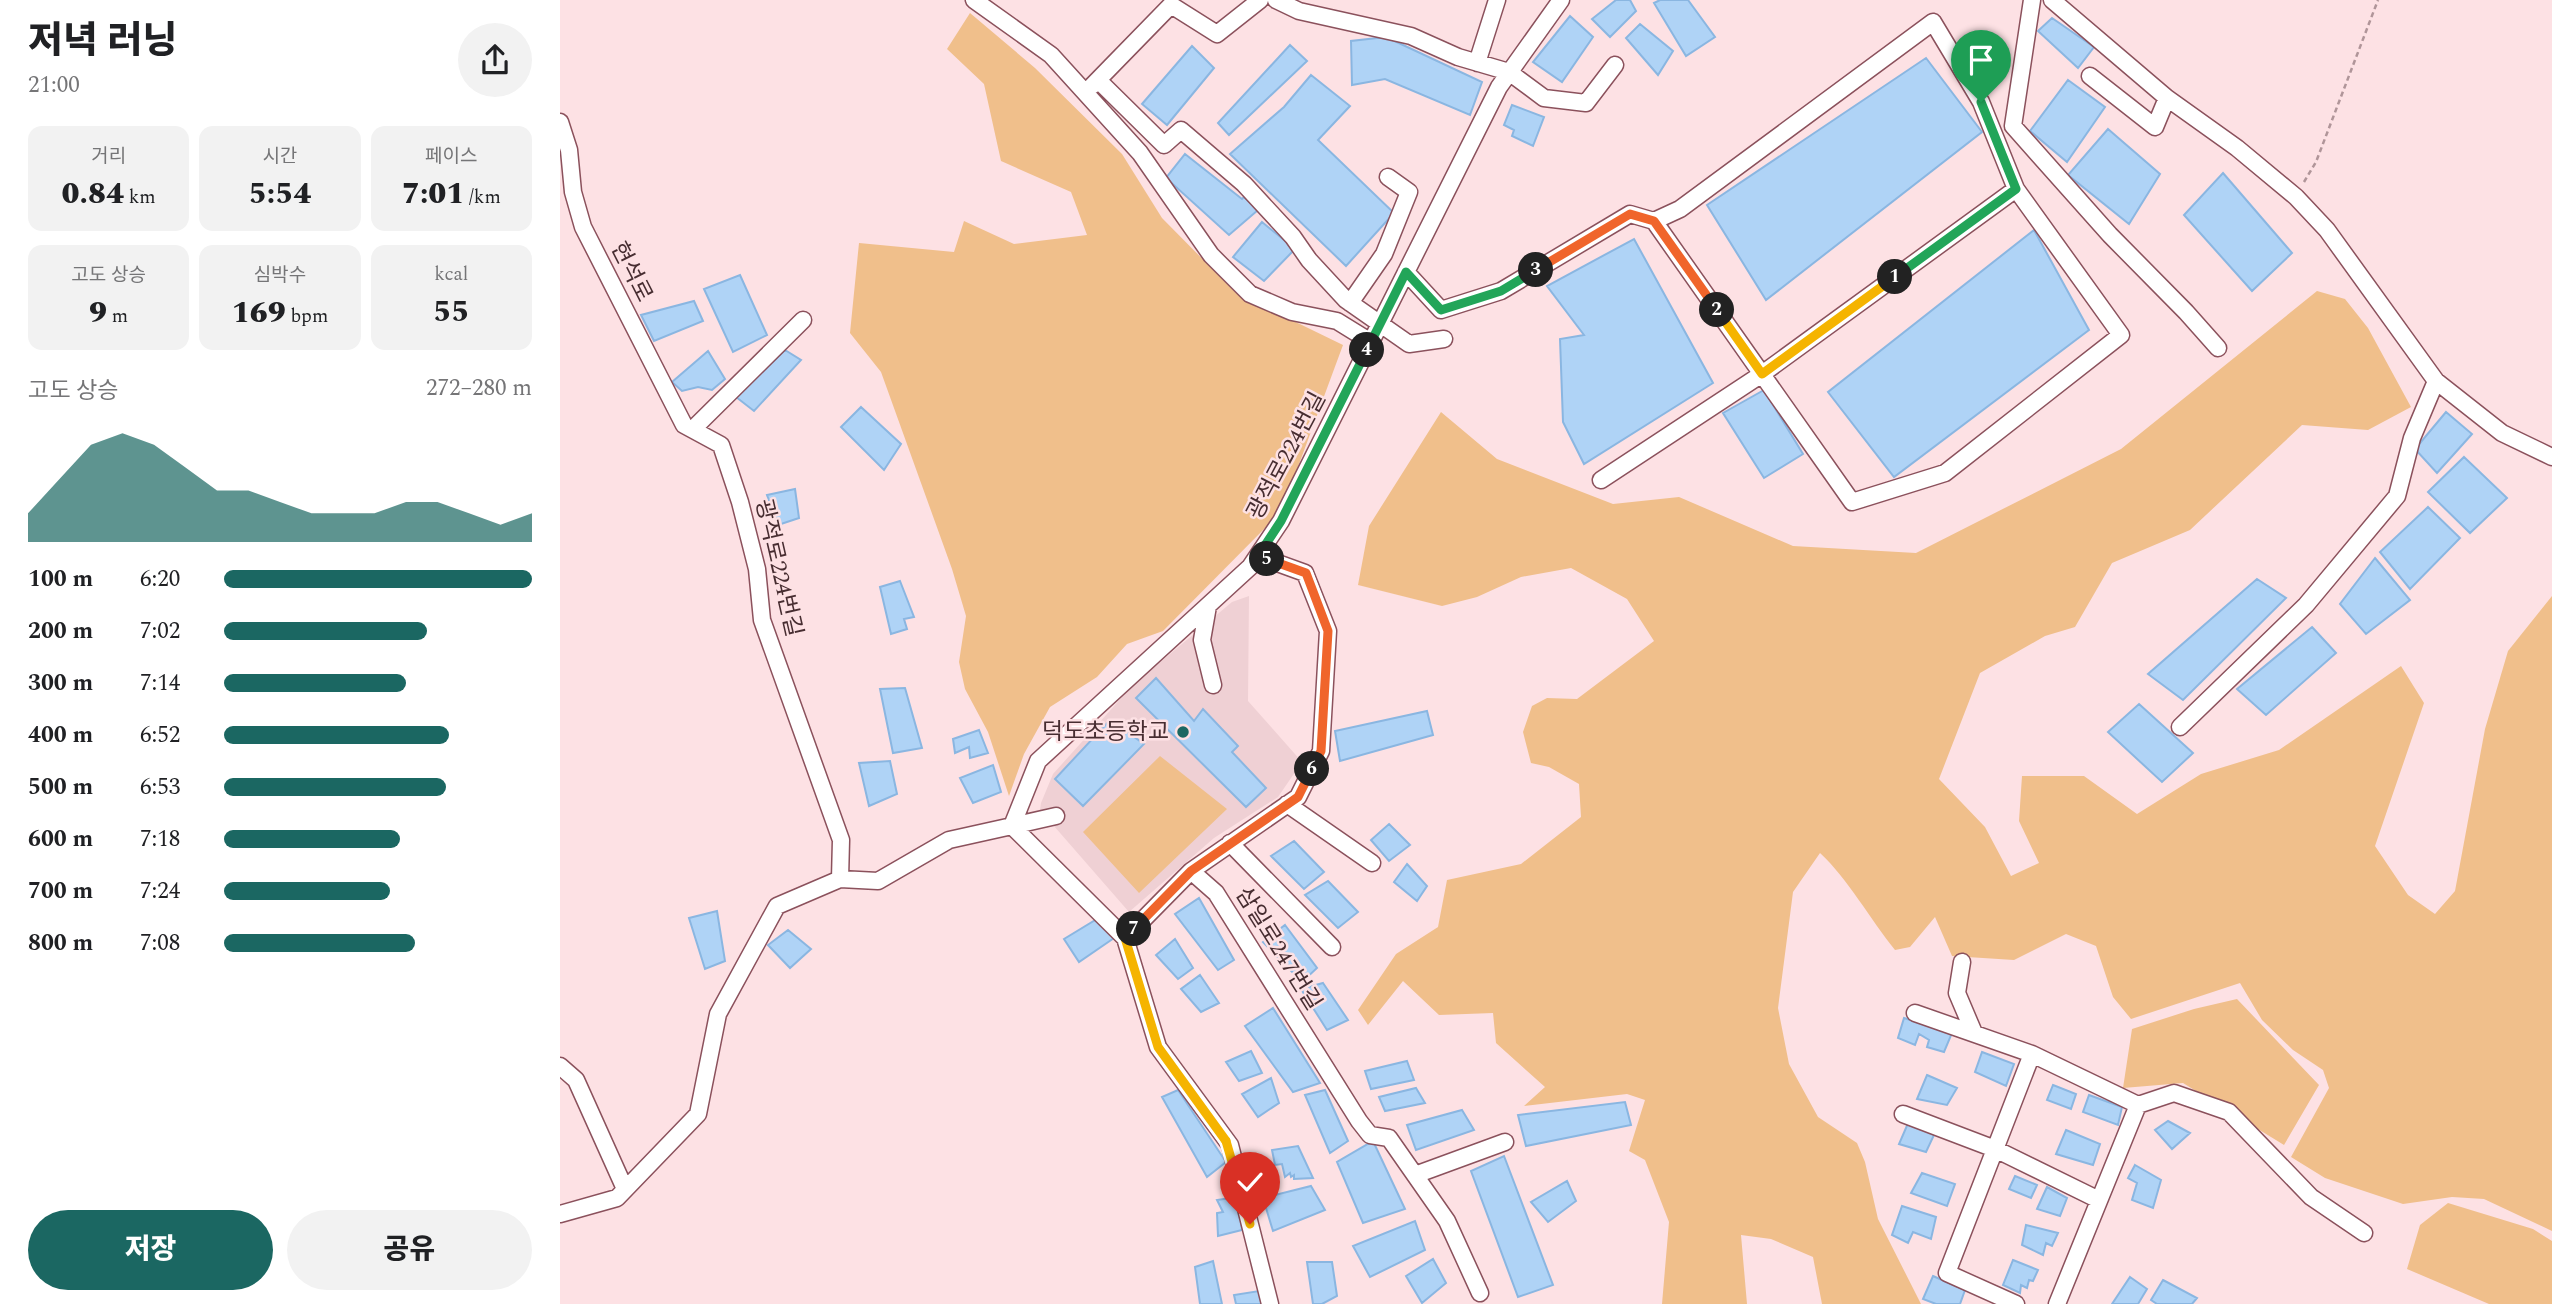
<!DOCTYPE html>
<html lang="ko">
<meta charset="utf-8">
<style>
body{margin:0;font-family:Spectral,"Noto Sans KR",serif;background:#f2f2f2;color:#202124;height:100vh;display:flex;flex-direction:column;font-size:26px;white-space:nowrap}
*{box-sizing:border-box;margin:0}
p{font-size:23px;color:#757577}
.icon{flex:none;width:38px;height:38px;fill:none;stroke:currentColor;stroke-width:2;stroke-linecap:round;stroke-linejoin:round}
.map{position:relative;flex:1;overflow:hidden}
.details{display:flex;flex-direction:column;background:#fff;width:560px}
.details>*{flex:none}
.pin{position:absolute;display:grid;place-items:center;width:60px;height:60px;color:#fff;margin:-72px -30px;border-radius:50% 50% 50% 0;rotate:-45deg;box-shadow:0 0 7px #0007}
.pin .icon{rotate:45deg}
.km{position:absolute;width:35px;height:35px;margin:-18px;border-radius:50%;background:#222;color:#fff;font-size:19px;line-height:35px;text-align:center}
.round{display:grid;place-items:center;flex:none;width:74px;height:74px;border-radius:37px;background:#f2f2f2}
.headline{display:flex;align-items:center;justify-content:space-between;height:119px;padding:0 28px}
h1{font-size:38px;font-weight:800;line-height:52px}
.metrics{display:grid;grid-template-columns:repeat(3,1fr);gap:10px;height:119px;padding:7px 28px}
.metrics div{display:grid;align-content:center;border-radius:14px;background:#f2f2f2;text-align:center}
.metrics b{font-size:30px;font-weight:800}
.metrics small{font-size:19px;font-weight:400}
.metrics p{font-size:19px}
.chart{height:196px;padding:14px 28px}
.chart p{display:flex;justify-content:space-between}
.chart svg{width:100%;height:126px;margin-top:7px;fill:#1b6762;opacity:.7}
.primary-button{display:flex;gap:14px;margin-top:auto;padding:14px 28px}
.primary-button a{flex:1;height:80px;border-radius:42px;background:#1b6762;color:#fff;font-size:28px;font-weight:800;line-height:80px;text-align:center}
.primary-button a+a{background:#f2f2f2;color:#202124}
ul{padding:0 28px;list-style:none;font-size:23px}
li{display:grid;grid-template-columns:112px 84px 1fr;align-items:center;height:52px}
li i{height:18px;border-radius:9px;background:#1b6762}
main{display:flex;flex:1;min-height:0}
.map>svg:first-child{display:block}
.built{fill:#efd0d4}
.green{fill:#f0bf8b}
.building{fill:#afd3f6;stroke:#8ab6e1;stroke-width:2}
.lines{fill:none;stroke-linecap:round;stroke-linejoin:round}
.minor-casing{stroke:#8b515c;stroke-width:19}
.path{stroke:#b09599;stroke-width:2.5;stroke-dasharray:5 3.5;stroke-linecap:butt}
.minor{stroke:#fff;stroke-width:16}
.split-1-casing{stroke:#fff;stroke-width:14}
.split-2-casing{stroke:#fff;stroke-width:14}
.split-3-casing{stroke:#fff;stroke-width:14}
.split-4-casing{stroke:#fff;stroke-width:14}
.split-5-casing{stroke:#fff;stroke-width:14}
.split-6-casing{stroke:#fff;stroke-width:14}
.split-7-casing{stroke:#fff;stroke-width:14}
.split-8-casing{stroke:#fff;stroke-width:14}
.split-9-casing{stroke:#fff;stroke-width:14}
.split-1{stroke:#22a559;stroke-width:9}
.split-2{stroke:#f5b400;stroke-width:9}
.split-3{stroke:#f0652b;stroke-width:9}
.split-4{stroke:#22a559;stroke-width:9}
.split-5{stroke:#22a559;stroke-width:9}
.split-6{stroke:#f0652b;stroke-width:9}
.split-7{stroke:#f0652b;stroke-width:9}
.split-8{stroke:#f5b400;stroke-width:9}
.split-9{stroke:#f5b400;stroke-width:9}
.poi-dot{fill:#1b6762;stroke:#fde1e4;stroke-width:2.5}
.labels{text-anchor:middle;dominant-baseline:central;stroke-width:5;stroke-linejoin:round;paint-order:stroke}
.street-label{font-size:23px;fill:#472d31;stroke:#fde1e4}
.poi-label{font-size:23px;fill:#472d31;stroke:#fde1e4;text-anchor:end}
</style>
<main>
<section class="details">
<div class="headline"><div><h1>저녁 러닝</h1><p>21:00</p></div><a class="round"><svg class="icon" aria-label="share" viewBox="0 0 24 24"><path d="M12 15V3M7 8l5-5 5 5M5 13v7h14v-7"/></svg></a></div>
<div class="metrics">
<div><p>거리</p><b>0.84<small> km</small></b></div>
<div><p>시간</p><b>5:54</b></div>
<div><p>페이스</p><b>7:01<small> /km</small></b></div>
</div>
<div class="metrics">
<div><p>고도 상승</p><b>9<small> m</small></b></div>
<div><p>심박수</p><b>169<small> bpm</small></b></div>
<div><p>kcal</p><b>55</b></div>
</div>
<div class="chart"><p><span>고도 상승</span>272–280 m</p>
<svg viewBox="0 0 160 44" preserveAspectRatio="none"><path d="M0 44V34L10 22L20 10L30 6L40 10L50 18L60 26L70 26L80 30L90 34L100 34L110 34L120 30L130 30L140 34L150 38L160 34V44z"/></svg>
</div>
<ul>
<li><b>100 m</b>6:20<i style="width:100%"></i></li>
<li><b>200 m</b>7:02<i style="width:66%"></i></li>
<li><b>300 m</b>7:14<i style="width:59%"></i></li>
<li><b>400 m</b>6:52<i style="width:73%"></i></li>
<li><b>500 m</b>6:53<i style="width:72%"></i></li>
<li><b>600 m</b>7:18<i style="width:57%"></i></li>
<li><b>700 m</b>7:24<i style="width:54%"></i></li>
<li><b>800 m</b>7:08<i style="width:62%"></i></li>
</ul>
<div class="primary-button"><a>저장</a><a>공유</a></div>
</section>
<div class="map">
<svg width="1992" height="1304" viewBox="0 0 1992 1304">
<rect width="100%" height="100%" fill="#fde1e4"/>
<path class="built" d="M689,596L688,701L742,762L718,797L654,838L569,912L480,810L481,803L493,774L573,685L672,602Z"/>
<path class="green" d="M410,13L475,68L562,154L602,218L676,293L783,345L732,483L715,518L603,631L567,644L537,677L490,707L464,754L449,796L428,732L405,689L399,662L406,616L392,569L321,372L290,333L299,243L394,252L404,221L454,244L527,235L511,192L441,161L424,84L387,49Z
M1757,291L1785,299L1808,328L1851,407L1808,430L1742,425L1630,530L1552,563L1515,627L1485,636L1420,673L1379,779L1425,827L1451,876L1479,863L1459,821L1462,776H1524L1577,814L1641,774L1719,750L1841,666L1864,703L1815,846L1848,895L1875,914L1895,891L1925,729L1948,651L1992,596V1231L1924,1199L1892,1197L1843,1204L1765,1178L1731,1157L1769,1088L1763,1070L1733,1050L1702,1020L1680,983L1571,1019L1553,997L1536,946L1506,934L1454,960L1392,956L1375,917L1350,947L1335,950C1310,919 1288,879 1260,853L1233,892L1218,1008L1229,1064L1258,1117L1297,1143L1305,1162L1318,1219L1361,1304H1262L1253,1257L1211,1239L1181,1235L1187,1304H1102L1109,1222L1085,1160L1069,1151L1085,1100L1067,1094L964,1106L985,1087L936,1043L933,1013L879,1015L843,981L808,1025L798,1010L836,954L878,927L887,880L961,864L1021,817L1019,784L989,767L971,763L963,732L972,706L987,698L1017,699L1094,641L1067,599L1011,568L961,577L917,597L882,606L798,585L809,526L881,412L937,459L1053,504L1119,497L1233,546L1356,553L1561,449Z
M600,756L667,809L579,893L523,832Z
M1677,999L1759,1085L1724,1145L1623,1083L1563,1088L1572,1029L1634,1009Z
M1888,1203L1973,1229L1992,1241V1304H1929L1847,1269L1860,1225Z"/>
<path class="building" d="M1056,0H1070L1076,11L1050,37L1032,19Z
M1100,0H1128L1155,37L1126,56L1094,3Z
M1010,16L1033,37L1002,82L973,62Z
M1492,18L1534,47L1518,68L1478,31Z
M1080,24L1113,51L1098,75L1066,38Z
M826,37L922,82L910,115L825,79L792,85L791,41Z
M730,45L747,61L669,135L658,123Z
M632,46L654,68L607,125L582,104Z
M1366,58L1422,132L1206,300L1147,205Z
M751,75L790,106L758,140L834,213L786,266L670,154L724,107Z
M1508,80L1545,107L1507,162L1470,131Z
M952,105L984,117L973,146L952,136L954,130L944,125Z
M1548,129L1600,174L1569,224L1508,175Z
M625,154L682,199L684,197L698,210L669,235L606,178Z
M1663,173L1732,253L1692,291L1624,215Z
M702,222L735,249L704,281L673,257Z
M1474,230L1529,330L1334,477L1268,392Z
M1074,239L1153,383L1024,464L1003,422L1000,339L1024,335L987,286Z
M180,275L207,335L173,352L144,289Z
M134,301L143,321L94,341L81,315Z
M225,350L241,360L194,411L176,397Z
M148,351L165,379L152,390L138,387L122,391L112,382Z
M1204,390L1243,454L1204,478L1163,413Z
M301,407L341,444L324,470L281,427Z
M1886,412L1912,434L1877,473L1855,449Z
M1904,457L1947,498L1910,533L1868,492Z
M235,489L239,518L218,525L207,495Z
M1868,507L1900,538L1850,589L1820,552Z
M1815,558L1850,600L1806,634L1780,604Z
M1697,579L1726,598L1623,700L1588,674Z
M340,581L354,617L344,619L347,629L331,634L320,587Z
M1752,627L1776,653L1706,715L1677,689Z
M596,678L634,721L643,709L678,746L672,752L706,788L686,807L576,698Z
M345,688L362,748L333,753L320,689Z
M1579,704L1633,753L1602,782L1548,732Z
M867,711L873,735L780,761L775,731Z
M550,720L584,744L523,806L495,779Z
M419,730L428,753L410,758L409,747L395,753L393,739Z
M330,761L337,794L309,806L299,763Z
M433,765L441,792L413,803L400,778Z
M829,824L850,845L829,861L811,840Z
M734,841L764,872L744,889L711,856Z
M847,864L867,886L857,901L834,882Z
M768,881L798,912L778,928L745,895Z
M639,898L674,960L658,970L615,914Z
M157,911L165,961L145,969L129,918Z
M537,919L557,936L519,962L504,939Z
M725,925L757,968L742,982L703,942Z
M228,930L251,949L230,968L208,945Z
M615,939L633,968L618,979L596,955Z
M640,975L659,1003L641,1012L621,989Z
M763,983L788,1020L767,1030L741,989Z
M713,1008L760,1083L733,1092L685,1026Z
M1344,1018L1392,1033L1384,1052L1367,1047L1369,1040L1359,1034L1355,1045L1338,1038Z
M691,1051L702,1073L679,1081L666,1062Z
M1422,1052L1454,1064L1446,1086L1415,1072Z
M847,1061L854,1080L811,1089L805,1071Z
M1367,1075L1397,1088L1387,1105L1357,1099Z
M711,1078L719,1103L698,1117L682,1094Z
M1493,1085L1516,1094L1511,1109L1487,1100Z
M856,1088L865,1103L825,1111L819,1097Z
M618,1090L666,1162L647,1177L602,1097Z
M765,1090L788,1141L770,1153L745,1095Z
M1529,1095L1562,1107L1558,1125L1523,1112Z
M1065,1102L1071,1125L966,1146L958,1115Z
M902,1110L914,1130L856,1150L847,1125Z
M1349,1121L1374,1135L1366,1152L1339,1144Z
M1608,1121L1630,1133L1612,1149L1595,1130Z
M1506,1130L1540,1144L1533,1165L1496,1154Z
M813,1141L845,1209L803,1223L777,1162Z
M738,1146L753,1178L734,1179V1175L731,1177L730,1173L725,1177L722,1164L715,1165L712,1150Z
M944,1156L993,1285L958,1297L911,1171Z
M1575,1165L1601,1180L1593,1208L1572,1200L1577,1183L1568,1178Z
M1362,1173L1395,1184L1387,1206L1351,1193Z
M1455,1176L1477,1185L1471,1198L1449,1189Z
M1007,1181L1016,1201L988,1222L971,1202Z
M751,1186L765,1210L713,1231L703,1198Z
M1487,1187L1507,1198L1500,1216L1477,1209Z
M678,1197L682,1230L658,1236L657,1213L663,1212L657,1200Z
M1342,1206L1376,1217L1371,1239L1353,1232L1348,1243L1332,1235Z
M855,1221L865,1250L810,1277L793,1246Z
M1466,1225L1498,1233L1492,1246L1486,1243L1483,1255L1462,1245Z
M873,1259L886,1283L862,1303L846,1276Z
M1453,1260L1478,1270L1473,1281L1469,1280L1467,1288L1461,1285L1460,1293L1443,1285Z
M653,1261L662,1304H640L635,1267Z
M747,1262H772L777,1296L762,1304H753Z
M1373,1276L1405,1290L1400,1304H1376L1363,1299Z
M1570,1277L1587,1289L1578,1304H1552Z
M1603,1280L1637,1298L1632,1304H1597L1591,1300Z
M699,1291L703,1304H676L674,1295Z"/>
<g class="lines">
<defs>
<path id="minor" d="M414,0L491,55L580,153L651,255L690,294L732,312L777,321L811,342
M716,0L739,11L851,36L898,57L949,72L984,98L1026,103L1055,65
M1472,0L1453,126L1550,235L1626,312L1658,348
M1492,0L1607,98L1677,148L1736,197L1767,230L1876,381L1942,433L1992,457
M917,63L937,0
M1530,76L1595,127L1607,98
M538,80L604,145L621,130L684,184L733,237L749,260L786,300L849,344L884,339
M532,86L611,5L657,34L700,0
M0,122L9,150L13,192L23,227L124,425L161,445L180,502L197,569L202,620L281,840L280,879
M1094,221L1120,209L1373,22L1421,102L1456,189
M846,272L881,310L941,291L1070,214L1094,221L1292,502L1385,473L1561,335L1456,189L1202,374L1041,480
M790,303L824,254L849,192L828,177
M133,429L243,320
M648,606L642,640L653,685
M1620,727L1746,605L1837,496L1852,438L1876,381
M727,804L812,863
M452,826L565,938L598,1047L670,1145L710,1304
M452,826L496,816
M670,843L772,947
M631,871L738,797L761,751L768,631L745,573L698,556
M565,938L631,871L656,893L799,1121L810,1135L829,1138L887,1221L920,1293
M1402,962L1397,993L1414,1033
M1355,1013L1472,1054L1578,1105L1497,1304
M0,1066L16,1080L65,1189
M1578,1105L1614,1093L1669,1112L1751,1197L1804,1233
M1343,1114L1435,1149L1539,1200
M855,1175L945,1142
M0,1214L57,1198L138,1114L158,1014L217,906L280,879L318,881L389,840L452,826L478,761L690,567L721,521L939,87L1001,0
M1456,1304L1387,1273L1472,1054"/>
</defs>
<use href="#minor" class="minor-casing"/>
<path class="path" d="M1744,182L1756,162L1818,0"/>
<use href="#minor" class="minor"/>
</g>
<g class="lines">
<defs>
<path id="split-1" d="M1335,277L1456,189L1421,102"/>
<path id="split-2" d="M1157,310L1202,374L1335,277"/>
<path id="split-3" d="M976,270L1070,214L1094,221L1157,310"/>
<path id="split-4" d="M807,350L846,272L881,310L941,291L976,270"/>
<path id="split-5" d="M707,559L698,556L721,521L807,350"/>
<path id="split-6" d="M707,559L746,573L768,631L761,751L752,769"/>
<path id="split-7" d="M574,929L631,871L738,797L752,769"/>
<path id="split-8" d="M574,929L565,938L598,1047L666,1141"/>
<path id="split-9" d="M666,1141L690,1224"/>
</defs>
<use href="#split-1" class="split-1-casing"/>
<use href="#split-2" class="split-2-casing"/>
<use href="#split-3" class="split-3-casing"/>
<use href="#split-4" class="split-4-casing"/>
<use href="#split-5" class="split-5-casing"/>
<use href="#split-6" class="split-6-casing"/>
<use href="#split-7" class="split-7-casing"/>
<use href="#split-8" class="split-8-casing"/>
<use href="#split-9" class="split-9-casing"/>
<use href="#split-1" class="split-1"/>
<use href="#split-2" class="split-2"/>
<use href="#split-3" class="split-3"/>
<use href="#split-4" class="split-4"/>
<use href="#split-5" class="split-5"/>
<use href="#split-6" class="split-6"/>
<use href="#split-7" class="split-7"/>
<use href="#split-8" class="split-8"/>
<use href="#split-9" class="split-9"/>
</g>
<circle class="poi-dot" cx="623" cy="732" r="7"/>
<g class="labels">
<g class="street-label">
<text transform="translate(71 272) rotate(63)">현석로</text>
<text transform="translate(727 456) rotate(-62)">광적로224번길</text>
<text transform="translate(218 568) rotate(77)">광적로224번길</text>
<text transform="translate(718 949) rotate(58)">삼일로247번길</text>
</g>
<g class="poi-label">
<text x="609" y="732">덕도초등학교</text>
</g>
</g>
</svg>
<div class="pin" style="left:1421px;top:102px;background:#1e9e55"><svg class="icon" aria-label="arrive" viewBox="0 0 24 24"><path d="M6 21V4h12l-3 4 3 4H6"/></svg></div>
<div class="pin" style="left:690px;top:1224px;background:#d93025"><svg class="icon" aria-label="check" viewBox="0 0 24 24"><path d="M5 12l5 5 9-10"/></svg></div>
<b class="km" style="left:1335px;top:277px">1</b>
<b class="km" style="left:1157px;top:310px">2</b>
<b class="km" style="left:976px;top:270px">3</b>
<b class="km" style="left:807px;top:350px">4</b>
<b class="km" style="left:707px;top:559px">5</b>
<b class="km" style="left:752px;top:769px">6</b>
<b class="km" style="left:574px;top:929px">7</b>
</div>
</main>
